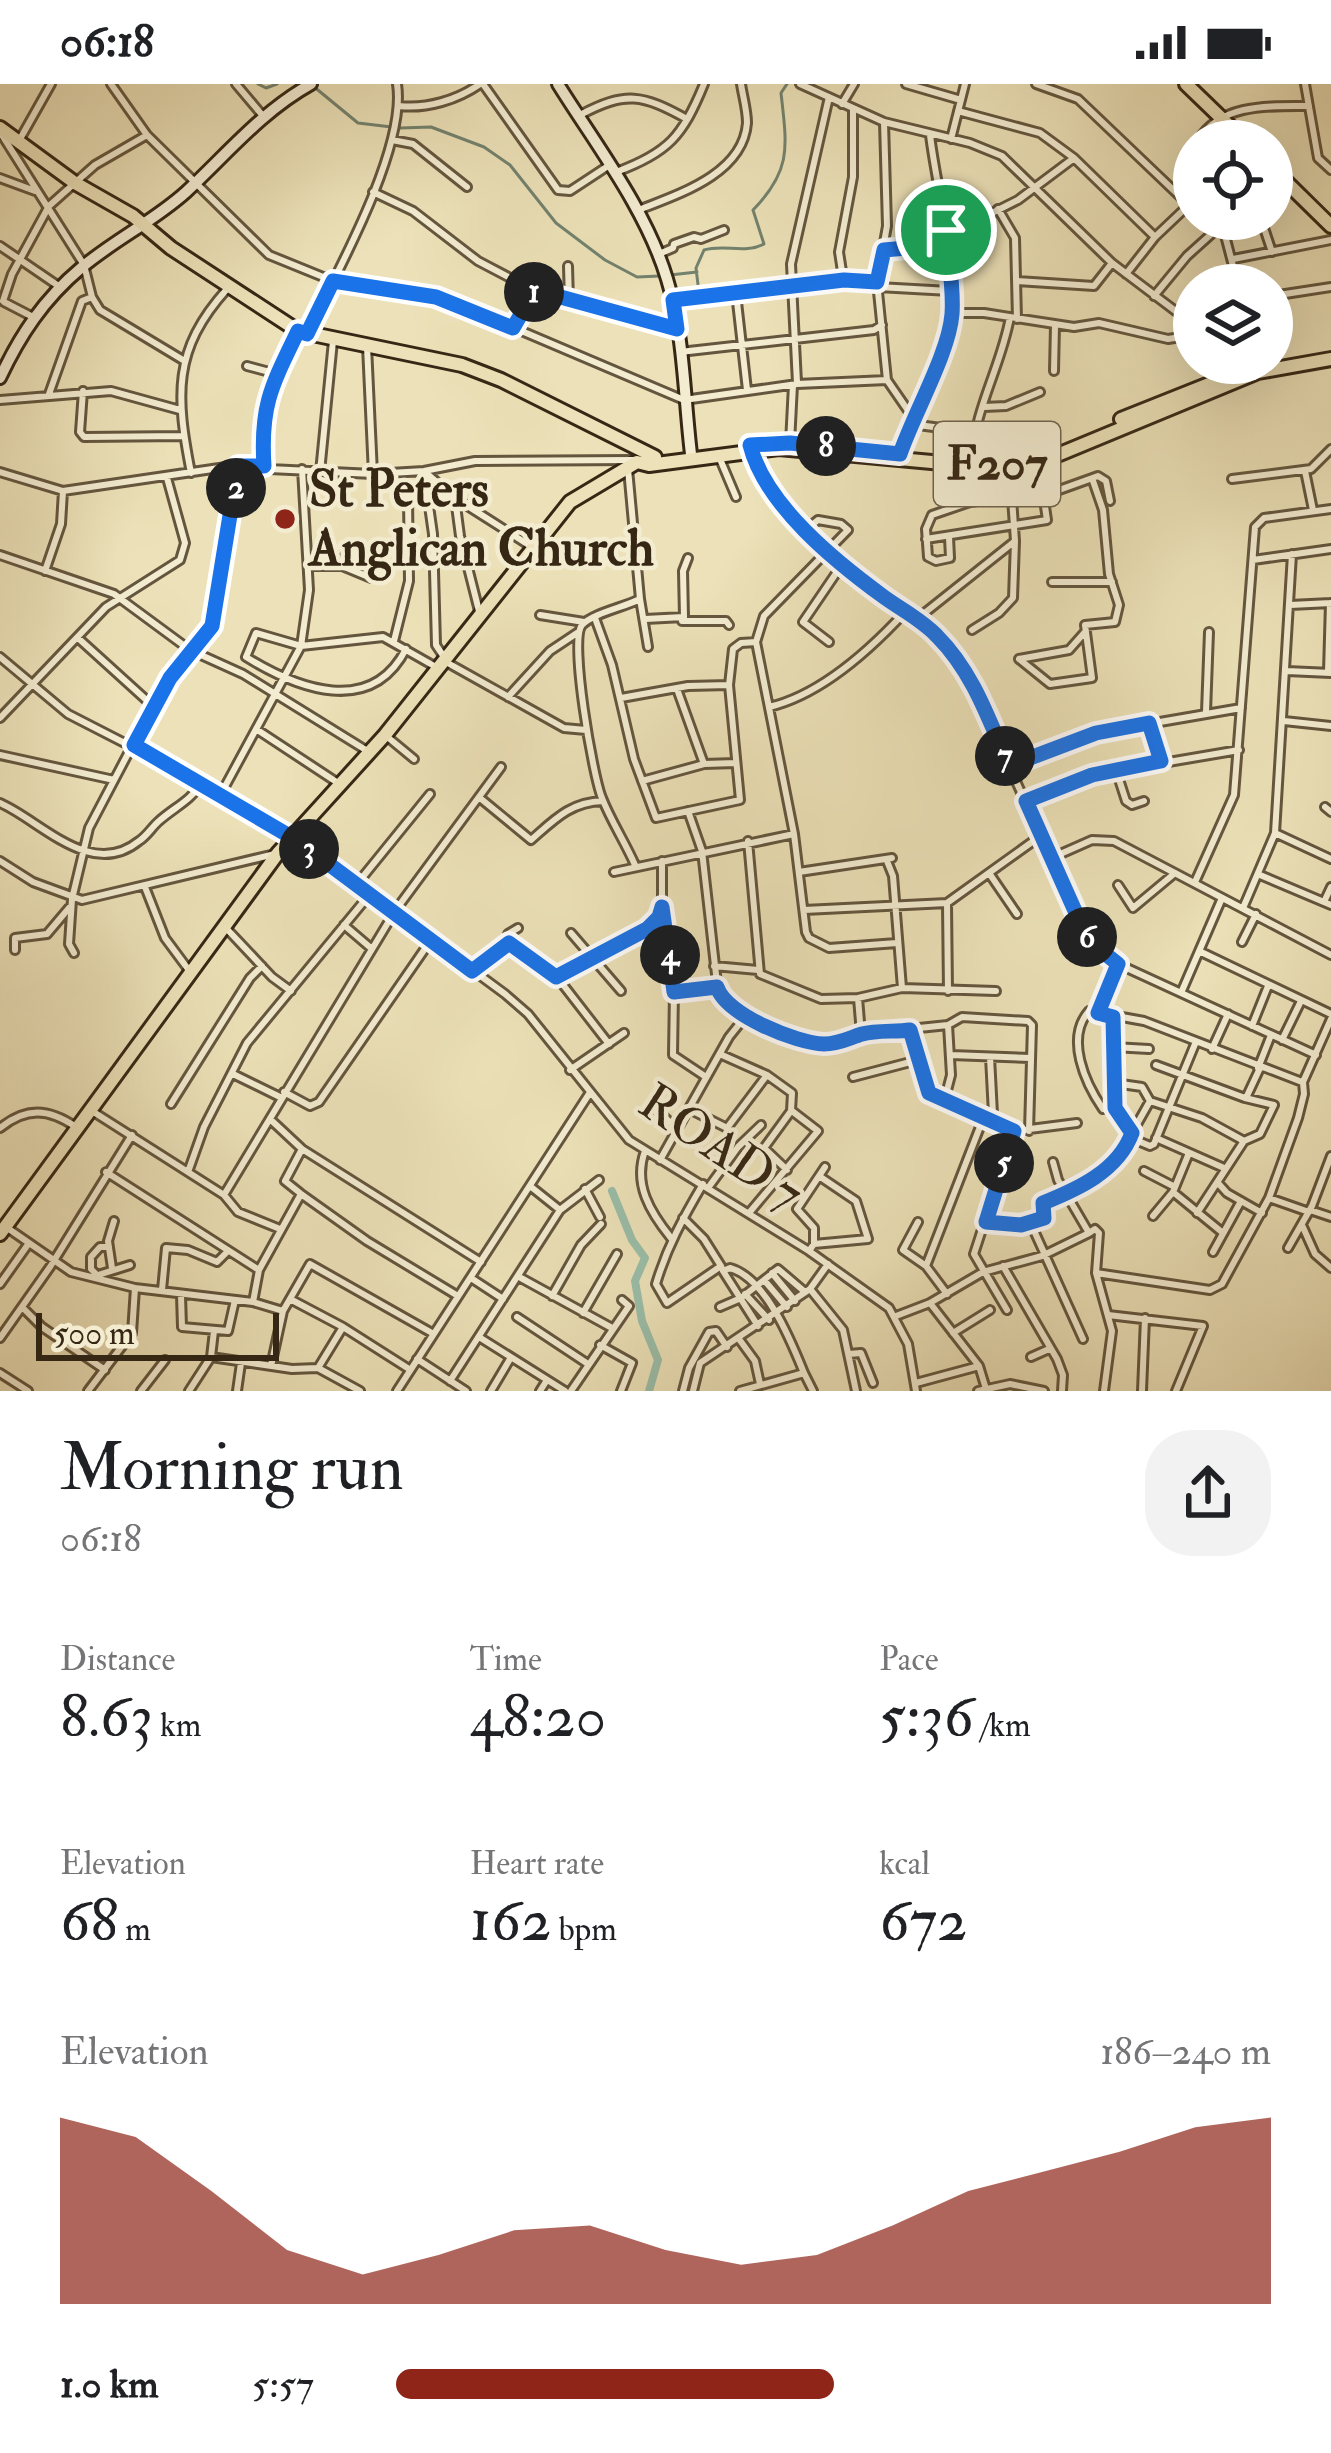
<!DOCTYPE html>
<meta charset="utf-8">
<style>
body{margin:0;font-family:"IM FELL Double Pica",serif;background:#f2f2f2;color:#202124;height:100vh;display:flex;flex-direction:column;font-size:45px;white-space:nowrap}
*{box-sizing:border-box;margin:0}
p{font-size:39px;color:#757577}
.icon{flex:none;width:66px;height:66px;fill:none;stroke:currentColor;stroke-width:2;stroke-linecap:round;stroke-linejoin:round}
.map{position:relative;height:1307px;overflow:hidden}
.drawer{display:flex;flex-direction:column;background:#fff;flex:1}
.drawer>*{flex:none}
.tools{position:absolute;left:1173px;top:36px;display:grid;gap:24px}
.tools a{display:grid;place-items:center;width:120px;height:120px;border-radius:50%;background:#fff;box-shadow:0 12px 48px #0002;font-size:60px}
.scale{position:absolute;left:36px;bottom:30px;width:243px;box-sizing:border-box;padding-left:12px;border:6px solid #362715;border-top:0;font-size:33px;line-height:42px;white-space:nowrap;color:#362715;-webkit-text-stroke:9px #f3ecd1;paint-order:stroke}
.pin{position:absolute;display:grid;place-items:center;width:102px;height:102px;color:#fff;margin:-51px;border:6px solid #fff;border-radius:50%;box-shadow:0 3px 12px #0007}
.km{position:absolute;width:60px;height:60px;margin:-30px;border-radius:50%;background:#222;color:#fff;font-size:33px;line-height:60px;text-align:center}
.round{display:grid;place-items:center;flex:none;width:126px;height:126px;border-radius:48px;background:#f2f2f2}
.head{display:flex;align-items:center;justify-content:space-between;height:204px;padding:0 60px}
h1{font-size:66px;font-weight:600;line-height:90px}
.stats{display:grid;grid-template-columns:repeat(3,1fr);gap:18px;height:204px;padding:12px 60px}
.stats div{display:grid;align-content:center}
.stats b{font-size:60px;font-weight:600}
.stats small{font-size:33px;font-weight:400}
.stats p{font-size:33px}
.chart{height:336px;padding:24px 60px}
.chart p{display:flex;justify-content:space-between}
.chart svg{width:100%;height:216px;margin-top:12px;fill:#8f2418;opacity:.7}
ul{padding:0 60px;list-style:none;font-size:39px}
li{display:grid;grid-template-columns:192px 144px 1fr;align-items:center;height:90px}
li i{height:30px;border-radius:15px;background:#8f2418}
.status{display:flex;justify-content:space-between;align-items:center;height:84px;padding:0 60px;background:#fff;direction:ltr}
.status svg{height:33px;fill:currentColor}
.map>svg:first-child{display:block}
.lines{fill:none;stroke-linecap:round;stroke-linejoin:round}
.stream{stroke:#72826e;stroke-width:3}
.river{stroke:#9abea9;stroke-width:8}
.street-casing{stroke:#64563e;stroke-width:12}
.secondary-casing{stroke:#362715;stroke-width:16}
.primary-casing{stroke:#362715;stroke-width:18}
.street{stroke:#f3ecd1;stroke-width:6}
.secondary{stroke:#f3ecd1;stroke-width:10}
.primary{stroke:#ece1b8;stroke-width:12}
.route-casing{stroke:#fff;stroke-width:24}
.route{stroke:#1a73e8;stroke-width:15}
.poi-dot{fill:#8f2418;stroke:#f3ecd1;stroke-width:4.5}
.labels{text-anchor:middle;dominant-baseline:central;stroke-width:9;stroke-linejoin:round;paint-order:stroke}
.shield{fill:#f3ecd1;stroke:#6f624d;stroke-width:3}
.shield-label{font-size:48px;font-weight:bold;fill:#362715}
.poi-label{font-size:51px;font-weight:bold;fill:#362715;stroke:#f3ecd1;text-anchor:start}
.street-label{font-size:51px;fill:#362715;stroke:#f3ecd1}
</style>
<div class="status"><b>06:18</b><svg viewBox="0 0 49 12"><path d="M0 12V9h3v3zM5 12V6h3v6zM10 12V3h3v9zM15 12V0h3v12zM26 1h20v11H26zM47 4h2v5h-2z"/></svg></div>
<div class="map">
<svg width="1331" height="1307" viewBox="0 0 1331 1307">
<rect width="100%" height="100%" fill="#ece1b8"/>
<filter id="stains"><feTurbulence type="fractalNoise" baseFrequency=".00167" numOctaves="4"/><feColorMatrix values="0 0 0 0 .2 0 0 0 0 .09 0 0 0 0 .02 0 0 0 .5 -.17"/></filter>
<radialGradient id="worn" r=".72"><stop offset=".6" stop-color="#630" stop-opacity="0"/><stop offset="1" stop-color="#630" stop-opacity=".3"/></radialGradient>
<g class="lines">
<path class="stream" d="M258,0L266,4L277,0
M313,2L358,39L400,44L431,43L484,63L510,81L556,139L605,176L637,193L660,192
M670,191L697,188
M699,209L696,184L704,166C724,160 745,170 764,160L753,126C792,86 787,63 781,9L787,0"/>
<path class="river" d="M612,1107L632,1156L645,1174L635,1197L642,1237L658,1276L649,1307"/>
<defs>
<path id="street" d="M111,0L147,51L269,171L333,197L451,217L684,316L797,300L887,296
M236,0L263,32
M483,0L558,106L570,107L608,82
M800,0L884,38L970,59L1002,72L1112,179L1194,241
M906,0L961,16
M1036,0L1078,15L1189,121
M1305,0L1318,74L1331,86
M842,20L854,0
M399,22C427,25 457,16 480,0
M958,27L1040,49L1074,74L1155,153
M580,31C626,7 642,10 687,35
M884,38L887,142L877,198L887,296L918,341L972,348
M2,51L84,181L92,213L100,226L183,276
M20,55L51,0
M951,55L965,0
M392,56L413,60L467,103
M1198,57C1220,19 1269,22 1309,22
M616,88C668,69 683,52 704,0
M0,94L35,107
M373,108L413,127L478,177L535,207L677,245
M998,125L1015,154L1017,235
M636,127C676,111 743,91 747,39C747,26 743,13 741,0
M1261,135L1272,168
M1222,140L1238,201
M0,162L60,203
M883,166L918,163L946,146L982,134L1018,116L1074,74
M659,170L673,164L674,160L694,153L701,155L724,146
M1233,175L1331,156
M568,182L569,217
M1126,190L1155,153L1194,116
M843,194L839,168L853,93V26
M1017,197L1094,202L1112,179
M878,203L950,207
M736,209L747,306
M1154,212L1187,172L1228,135
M1272,212L1331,203
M673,216L844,196L877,198
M3,217L12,190L49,122L95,81L147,51
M4,218L33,233
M952,229H984L1074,243L1099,239L1168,255L1194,251
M513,244L535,207
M308,247C337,189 407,63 397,0
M367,262L373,390
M680,268L874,246L882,241
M1228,279L1232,292
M247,282L277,290
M1054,287L1055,241
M797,299L791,180L829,13
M83,307L80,348L84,353L183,352
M49,310L82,217L92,213
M0,316L111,307L180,326
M984,323L1006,322L1040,308
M790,359L793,301
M750,361L771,408L841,482L935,550L966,587L1088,856L1118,880L1316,971
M900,370C914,329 950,267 952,229C956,171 937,108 930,51
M720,375L736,413
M972,379C973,326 1001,284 1010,233
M264,382V324L296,249
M958,382L970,418
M628,385L640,515C625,523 593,529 582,541C569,555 593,693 602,714C611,737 625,758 635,781
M1305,387L1313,426
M0,388L63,407L226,383L373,390L424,387L475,377L634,376
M320,388L333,257
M191,389C176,312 172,266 227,205
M1232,395L1311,385L1331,365
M455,414L460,452L479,527
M807,445L818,436L841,440L848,446L764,532L756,558L794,750L806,848L809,854L829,864L897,859
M949,453L950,474L936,477L928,473L926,445L932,431L970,418L1059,406L1098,392L1106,397L1110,417
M926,455L1047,436L1039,382
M0,471L114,510L190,566L243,590L369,668
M1253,476L1331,465
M339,481L349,466
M308,482H342L371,494
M45,487L61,440L63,407
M1052,498H1112
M640,515L648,563
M1290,521L1331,519
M540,531L584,538
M595,534L612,581L634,675L656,734L740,716L729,601L733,565L741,559L756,558
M645,535L684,533L683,487L688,474
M917,535L1015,457L1012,414
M682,537H726L729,541
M972,546L999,529L1013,514L1015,457
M78,554L153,622
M394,557L409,497L408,413L428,412
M829,558L803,538L841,482
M406,565C371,633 298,605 246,573L256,549L301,562L383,553L436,583
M0,573L68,630L222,709L298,757L505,910L528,930L629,1056L809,1167L889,1224L908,1260L916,1307
M444,573L436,561L433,450L424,387L455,414L532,463
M1019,575L1050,600L1092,594L1085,541L1115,538L1119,521L1109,490L1103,426L1092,394
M1019,575L1069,566L1085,548
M446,578L564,644L586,646
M1287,587L1331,589
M1328,588L1330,519
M677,605L704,680
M508,613L550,567L577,549
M621,614L688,602L729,601
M769,623C820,611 869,567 905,528
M1206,628L1209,548
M0,634L106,523L180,476L185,459L167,394
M1284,637L1331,642
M1149,639L1161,677
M256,645L338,699
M385,651L414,675
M0,671L114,696
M1009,682L1096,649L1241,624
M1116,686L1126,717L1132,721L1144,717
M642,697L704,680L736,679
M222,708L301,562L309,506L302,385
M480,714L531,756C554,736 570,718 603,717
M1027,716L1092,691L1239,666
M0,719C41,737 91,796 139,757C147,752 152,743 159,737C175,723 190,717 202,699
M1325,723L1331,728
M688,727L702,767L718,908L745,933L803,957L821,960L861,950L948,941L962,933L1028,937L1032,941L1029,1047
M1275,749L1331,775
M748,757L760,890L821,915L858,914L902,904L996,907
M1049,775L1092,756L1114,757L1331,871
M0,777L33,798L82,816L275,770
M887,777L893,792L902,904
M614,788L794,750
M799,788L892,774
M989,789L1017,830
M1260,791L1331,821
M1195,798L1234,711L1255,443L1264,434L1331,425
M357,800L430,710
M1118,801L1133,824L1175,789
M145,803L165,854L191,889
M1324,818L1331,803
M947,820L948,907
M662,823L674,908L673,971L706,993
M1243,824L1275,749L1292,470
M804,826L947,819L1039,753
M344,841L372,865
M225,843L272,893L291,907
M571,849L621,907
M1242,858L1256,830
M506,859L508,850L518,844
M15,866V854L47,850L69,824
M1199,867L1331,930
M74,869L69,860L72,815L89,744L153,622L211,542L239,383
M714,882L758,886
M473,887L512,859L557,893L609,960
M557,893L654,839L662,823V777
M674,908L717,903
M1181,909L1222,814
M858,914L861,950
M1098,929L1118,880
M1113,933L1115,1024L1132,1049L1131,1054L1150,1062L1154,1060L1195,960
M1252,942L1268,902
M911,947L924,1003L935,1014L1014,1047L1077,1039
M1282,956L1301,917
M1113,963L1149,965
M1212,965L1228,930
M722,971L767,991L792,1009L791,1027L764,1064L787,1086
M951,971L1030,974
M1156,981L1245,1014L1274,1021L1260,1050L1244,1057
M1258,984L1271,951
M570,986L624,949
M233,990L280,1013
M853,993L918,976
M1114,999L1142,1003L1150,1017L1202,1034L1244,1057L1197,1129
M284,1008L310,1022L319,1018L431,856
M945,1014L951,991L948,941
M1246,1014L1260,984
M171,1020L250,894L262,882
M689,1025L727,1044L767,991
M1103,1025C1085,999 1065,954 1089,927L1144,937L1302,998
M657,1026L676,1044
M92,1027L224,1111L238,1128L280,1145
M271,1036L302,1065L481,1178
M988,1037L993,1030L990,973
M0,1044C26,1023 48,1024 76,1043
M1132,1049L1150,1017
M1156,1054L1224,1084
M645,1067C633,1100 650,1128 671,1154
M1189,1069L1173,1108L1223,1149
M660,1076L729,953L745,933
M1053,1078L1058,1096L1089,1149L1095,1145L1099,1149L1096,1189L1112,1247L1104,1307
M1144,1087L1173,1102
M106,1088L259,1186
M188,1088L204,1043L247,959L370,810
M1218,1099L1227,1109L1262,1129
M703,1100C683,1134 667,1163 656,1200L667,1219L721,1182L723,1187L730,1184C766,1194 791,1257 804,1289
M530,1102L560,1126
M708,1104L738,1063L761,1041
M585,1105L600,1133
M300,1109L285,1097L302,1065
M224,1111L395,827L501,683
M1269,1114L1309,1128
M1310,1126L1331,1133
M749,1129L818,1047L792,1027
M1153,1132L1173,1108
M683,1134L704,1155L721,1182
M918,1138L903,1166L926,1182L947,1210
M986,1138L1021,1141L1044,1134L1043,1119C1077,1105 1112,1088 1131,1054
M1031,1140L1083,1255
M1302,1141L1315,1170L1331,1184
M6,1143L71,1188L135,1204L253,1218L283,1227
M814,1160V1144L797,1125L825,1083
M1288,1164L1312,1122L1331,1072
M809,1167L814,1160L868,1155L856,1117L819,1092
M1213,1168L1241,1117
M926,1182L983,1035
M1003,1182L1057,1275L1063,1291L1062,1307
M112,1184L108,1157L114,1137
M723,1187L758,1242
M772,1189L795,1217
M1096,1189L1210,1206L1222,1200L1269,1114L1298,1034L1304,1010L1303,998L1331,935
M96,1190L91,1185V1173L100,1163H109
M95,1192L130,1181
M471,1194L503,1215
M521,1194L612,1244
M764,1196L787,1223
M0,1200L29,1159
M810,1205L843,1246L856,1307
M162,1206L166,1164L188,1166L217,1178L227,1168
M745,1210L769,1236
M181,1211L182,1243L228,1247L235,1216
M552,1212L581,1161L601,1140
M290,1215L343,1243L409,1285
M253,1218L259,1186L301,1110L367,1157L458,1212
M930,1219L979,1282L986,1305
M720,1223L741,1214L778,1185L805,1208
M23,1224L42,1243L105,1286
M1007,1226L974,1170L1014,1047
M583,1229L617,1170
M1108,1231L1203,1242L1176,1307
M896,1232L930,1219L983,1188L1042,1172L1089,1149
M517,1233L588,1280
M953,1249L990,1226
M479,1253L565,1307
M0,1254L50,1183L132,1051
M739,1255L755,1277L760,1300
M600,1261L632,1279L621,1307
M849,1270L861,1269L873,1299
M211,1273L292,1285L318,1284L360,1307
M1031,1273L1049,1265
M417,1275L466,1307
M271,1282L283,1227L310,1180L432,1249
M318,1284L343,1243
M0,1289L28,1307
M450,1297L560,1126L599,1096
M916,1299L979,1282
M88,1307L132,1249L135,1204
M141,1307L165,1276
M189,1307L211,1273L214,1247
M237,1307L241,1279
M397,1307L589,1010
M491,1307L510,1275
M540,1307L547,1296
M571,1307L629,1222L622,1216
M683,1307L689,1284L709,1248L716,1247L727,1263
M693,1307L700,1279L810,1205L828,1180
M740,1307L804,1289L813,1307
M978,1307L1010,1300L1044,1307
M1142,1307L1145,1234"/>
<path id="secondary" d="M558,0C596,61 646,125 667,195C684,250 684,312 691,370
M0,294C20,251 44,215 81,184C114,156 154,137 186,108C227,70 261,28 311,0"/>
<path id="primary" d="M1186,0L1245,57
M0,44L75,99L133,132L171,164L298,247L462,281L501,296L655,373
M1272,84L1331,142
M1121,335L1219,296
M0,1150L278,769L385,651L570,418L637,378L649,381L779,364L1008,385L1038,379L1258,288L1331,275"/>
</defs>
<use href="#street" class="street-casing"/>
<use href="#secondary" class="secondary-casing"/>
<use href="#primary" class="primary-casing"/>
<use href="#street" class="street"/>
<use href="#secondary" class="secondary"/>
<use href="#primary" class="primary"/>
</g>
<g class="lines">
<defs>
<path id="route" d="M946,146C948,173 954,203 952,230C949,269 914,329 900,370L790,359L750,361C765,421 836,478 884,513C902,526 922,536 937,552C973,588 989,636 1009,682L1096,649L1149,639L1161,677L1092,691L1026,717L1088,856L1118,880L1098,929L1113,933L1115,1024L1132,1049C1118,1087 1078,1105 1043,1119L1044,1134L1021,1141L986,1138L1014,1047L929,1009L910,946C896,948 876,946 862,950C849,954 839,960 824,960C796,959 726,931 717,903L674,908L662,823L659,833L647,845L556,893L509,859L472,887L298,757L134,661L170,594L212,542L238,382H264C260,321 272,301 298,247L307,250L333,197L436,213L513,244L535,206L677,245L673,216L844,196L877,198L884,166L918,163Z"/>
</defs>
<use href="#route" class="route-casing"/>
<use href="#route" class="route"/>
</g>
<circle class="poi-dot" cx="285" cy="435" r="12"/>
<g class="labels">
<rect class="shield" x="934" y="338" width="126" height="84" rx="9"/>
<g class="shield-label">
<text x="997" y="380">F207</text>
</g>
<g class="poi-label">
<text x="309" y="406">St Peters<tspan x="309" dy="59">Anglican Church</tspan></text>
</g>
<g class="street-label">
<text transform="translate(721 1064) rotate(34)">ROAD 7</text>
</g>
</g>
<rect width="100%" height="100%" filter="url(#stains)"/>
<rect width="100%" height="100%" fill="url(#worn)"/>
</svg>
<div class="tools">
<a><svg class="icon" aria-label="locate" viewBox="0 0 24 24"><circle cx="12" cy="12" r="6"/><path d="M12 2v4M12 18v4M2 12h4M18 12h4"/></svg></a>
<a><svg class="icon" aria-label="layers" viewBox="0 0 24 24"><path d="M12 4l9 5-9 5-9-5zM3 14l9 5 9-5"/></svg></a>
</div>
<div class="scale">500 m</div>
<div class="pin" style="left:946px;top:146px;background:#1e9e55"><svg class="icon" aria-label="arrive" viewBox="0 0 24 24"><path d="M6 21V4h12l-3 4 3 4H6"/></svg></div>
<b class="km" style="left:534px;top:208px">1</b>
<b class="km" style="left:236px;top:404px">2</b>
<b class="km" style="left:309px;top:765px">3</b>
<b class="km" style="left:670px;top:871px">4</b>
<b class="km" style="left:1004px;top:1079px">5</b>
<b class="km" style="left:1087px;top:853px">6</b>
<b class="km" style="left:1005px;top:672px">7</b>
<b class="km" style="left:826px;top:362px">8</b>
</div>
<section class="drawer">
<div class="head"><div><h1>Morning run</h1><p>06:18</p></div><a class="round"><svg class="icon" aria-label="share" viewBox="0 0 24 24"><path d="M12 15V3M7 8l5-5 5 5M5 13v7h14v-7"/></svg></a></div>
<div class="stats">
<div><p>Distance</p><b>8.63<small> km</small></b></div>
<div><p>Time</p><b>48:20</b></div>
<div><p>Pace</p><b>5:36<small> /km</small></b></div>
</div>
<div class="stats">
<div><p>Elevation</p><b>68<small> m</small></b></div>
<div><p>Heart rate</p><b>162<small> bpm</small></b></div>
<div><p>kcal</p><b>672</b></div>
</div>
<div class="chart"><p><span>Elevation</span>186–240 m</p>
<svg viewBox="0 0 160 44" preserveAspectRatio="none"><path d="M0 44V6L10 10L20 21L30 33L40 38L50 34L60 29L70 28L80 33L90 36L100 34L110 28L120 21L130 17L140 13L150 8L160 6V44z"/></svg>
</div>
<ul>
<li><b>1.0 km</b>5:57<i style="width:50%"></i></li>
</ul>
</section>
